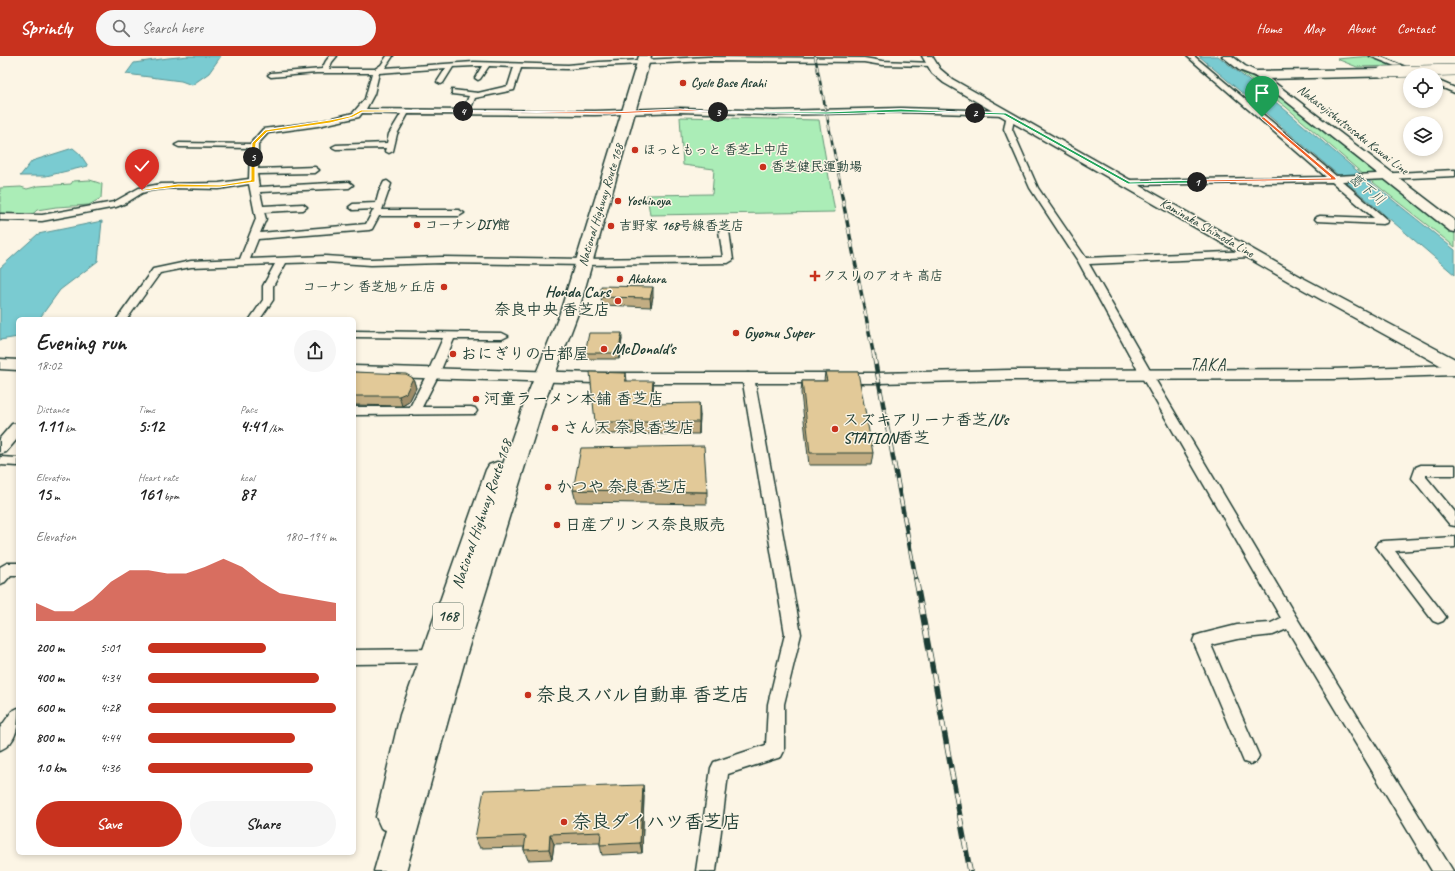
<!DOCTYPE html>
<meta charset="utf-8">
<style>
body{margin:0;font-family:Caveat,"Klee One",sans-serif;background:#f6f6f6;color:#222;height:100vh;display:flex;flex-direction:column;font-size:15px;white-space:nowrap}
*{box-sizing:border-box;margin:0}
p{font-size:13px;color:#767676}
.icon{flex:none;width:22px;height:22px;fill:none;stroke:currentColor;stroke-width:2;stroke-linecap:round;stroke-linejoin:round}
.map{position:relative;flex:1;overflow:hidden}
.drawer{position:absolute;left:16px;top:261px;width:340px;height:538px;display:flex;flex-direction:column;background:#fff;border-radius:6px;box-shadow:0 2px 6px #0003}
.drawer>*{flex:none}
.buttons{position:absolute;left:1403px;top:12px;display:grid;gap:8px}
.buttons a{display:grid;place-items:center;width:40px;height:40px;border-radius:50%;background:#fff;box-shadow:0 2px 6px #0003;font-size:20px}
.pin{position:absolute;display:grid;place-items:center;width:34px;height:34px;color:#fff;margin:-41px -17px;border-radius:50% 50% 50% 0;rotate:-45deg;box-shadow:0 0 4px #0007}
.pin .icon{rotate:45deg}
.km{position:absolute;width:20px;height:20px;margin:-10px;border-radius:50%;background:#222;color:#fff;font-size:11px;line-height:20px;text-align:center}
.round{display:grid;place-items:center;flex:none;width:42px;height:42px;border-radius:21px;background:#f6f6f6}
.headline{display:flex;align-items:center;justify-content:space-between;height:68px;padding:0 20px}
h1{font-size:22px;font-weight:700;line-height:30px}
.stats{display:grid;grid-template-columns:repeat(3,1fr);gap:6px;height:68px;padding:4px 20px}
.stats div{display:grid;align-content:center}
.stats b{font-size:17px;font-weight:700}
.stats small{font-size:11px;font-weight:400}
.stats p{font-size:11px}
.chart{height:112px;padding:8px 20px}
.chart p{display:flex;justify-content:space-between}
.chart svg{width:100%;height:72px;margin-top:4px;fill:#c8321e;opacity:.7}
.action{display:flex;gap:8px;margin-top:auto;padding:8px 20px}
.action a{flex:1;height:46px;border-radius:24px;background:#c8321e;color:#fff;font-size:16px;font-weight:700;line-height:46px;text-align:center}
.action a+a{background:#f6f6f6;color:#222}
ul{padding:0 20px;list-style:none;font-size:13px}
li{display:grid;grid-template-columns:64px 48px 1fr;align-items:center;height:30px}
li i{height:10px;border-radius:5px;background:#c8321e}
header{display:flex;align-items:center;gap:24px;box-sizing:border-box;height:56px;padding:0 20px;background:#c8321e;color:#fff}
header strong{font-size:19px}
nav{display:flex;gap:22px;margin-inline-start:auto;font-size:14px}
.search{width:280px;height:36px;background:#f6f6f6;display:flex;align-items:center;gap:10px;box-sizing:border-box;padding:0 14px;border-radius:22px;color:#767676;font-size:15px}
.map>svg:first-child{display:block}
.green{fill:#abedb7;stroke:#659576}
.water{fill:#7acbd1;stroke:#569292}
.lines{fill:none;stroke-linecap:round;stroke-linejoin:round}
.minor-casing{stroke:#1f3d34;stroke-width:3}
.tertiary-casing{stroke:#1f3d34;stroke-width:3}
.secondary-casing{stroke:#1f3d34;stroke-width:3}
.trunk-casing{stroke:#1f3d34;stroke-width:3}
.minor{fill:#fcf5e5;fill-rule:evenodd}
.tertiary{fill:#fcf5e5;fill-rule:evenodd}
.secondary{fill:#fcf5e5;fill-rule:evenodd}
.trunk{fill:#fcf5e5;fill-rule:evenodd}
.rail-far3-casing{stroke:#1f3d34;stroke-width:2.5}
.rail-far2-casing{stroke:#1f3d34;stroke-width:3.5}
.rail-far1-casing{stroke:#1f3d34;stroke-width:4.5}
.rail-casing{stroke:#1f3d34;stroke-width:5.5}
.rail-far3{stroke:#fcf5e5;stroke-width:1.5;stroke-dasharray:5;stroke-linecap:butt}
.rail-far2{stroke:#fcf5e5;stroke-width:2.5;stroke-dasharray:7;stroke-linecap:butt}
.rail-far1{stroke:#fcf5e5;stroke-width:3;stroke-dasharray:9;stroke-linecap:butt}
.rail{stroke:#fcf5e5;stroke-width:4;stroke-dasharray:12;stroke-linecap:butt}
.secondary-bridge-casing{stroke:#1f3d34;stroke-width:12;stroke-linecap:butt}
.secondary-bridge{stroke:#fcf5e5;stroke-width:11}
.wall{fill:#c2ad83;stroke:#1f3d34}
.shaded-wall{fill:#9e8d6a;stroke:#1f3d34}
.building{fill:#e2c998;stroke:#1f3d34}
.split-1{fill:#f0652b;stroke:#fff}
.split-2{fill:#22a559;stroke:#fff}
.split-3{fill:#22a559;stroke:#fff}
.split-4{fill:#f0652b;stroke:#fff}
.split-5{fill:#f5b400;stroke:#fff}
.split-6{fill:#f5b400;stroke:#fff}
.poi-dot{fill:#c8321e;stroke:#fcf5e5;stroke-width:1.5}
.labels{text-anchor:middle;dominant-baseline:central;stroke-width:3;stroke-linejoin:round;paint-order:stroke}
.far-poi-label{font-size:13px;font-weight:bold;fill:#1f3d34;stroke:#fcf5e5;text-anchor:start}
.far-street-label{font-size:13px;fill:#1f3d34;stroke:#fcf5e5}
.far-water-label{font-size:14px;font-style:italic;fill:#315953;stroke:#fcf5e5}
.shield{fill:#fcf5e5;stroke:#617469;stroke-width:1}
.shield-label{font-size:15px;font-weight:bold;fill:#1f3d34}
.poi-label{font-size:16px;font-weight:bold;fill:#1f3d34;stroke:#fcf5e5;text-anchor:start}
.street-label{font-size:16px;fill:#1f3d34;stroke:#fcf5e5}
.neighbourhood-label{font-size:17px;letter-spacing:1px;fill:#1f3d34;stroke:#fcf5e5}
.near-poi-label{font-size:19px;font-weight:bold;fill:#1f3d34;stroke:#fcf5e5;text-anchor:start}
</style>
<header>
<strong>Sprintly</strong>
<div class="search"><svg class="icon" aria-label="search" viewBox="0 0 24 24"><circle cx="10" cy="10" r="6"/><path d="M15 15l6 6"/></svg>Search here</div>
<nav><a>Home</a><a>Map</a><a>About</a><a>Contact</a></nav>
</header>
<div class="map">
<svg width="1455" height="815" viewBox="0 0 1455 815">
<rect width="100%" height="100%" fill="#fcf5e5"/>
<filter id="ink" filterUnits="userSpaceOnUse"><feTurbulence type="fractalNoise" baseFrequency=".025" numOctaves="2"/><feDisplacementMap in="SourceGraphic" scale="8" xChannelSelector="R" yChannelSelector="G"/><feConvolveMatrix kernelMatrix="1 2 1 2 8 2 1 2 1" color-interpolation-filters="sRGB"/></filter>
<g filter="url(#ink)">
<path class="green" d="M1370,0L1396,10L1357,11L1337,3Z
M1240,16L1266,26L1455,175V191L1364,119L1286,51Z
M680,61L819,64L835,156L650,159L647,139L712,138L714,113L683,109Z
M90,124L102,128L101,142L89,149L56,151L37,154L26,164L0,163V132L21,131L27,133L38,130L71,128L73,125Z"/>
<path class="water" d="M189,0H221L209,17L192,29L181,25L126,18L134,7L168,2Z
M1199,0H1218L1283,52L1369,125L1455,194V219Z
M73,92L80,98L88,110L46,120H20L32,105Z
M102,165L98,205L60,234L39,263H18V281L0,284V212L38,178Z"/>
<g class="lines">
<defs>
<path id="minor" d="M330,0H337L332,6L329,13H375L381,9L387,0H393L385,12L474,6L568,9L599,6L708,1L864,2L882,5L932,7L934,8V10L882,9L864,6L708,5L599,10L568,13L521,12L514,34L475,42L470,54L595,55L680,52L774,55L901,52L1005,55L1009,57L1005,59L901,56L774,59L680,56L595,59L408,58L397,78L393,95L389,97L385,95L386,92L336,93L332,91L336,89L387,87L389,78L401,58L362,57L359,61L318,70L268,77L258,88V113L315,111L319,114L315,117L257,118L259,131L349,126L353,129L349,132L260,136L263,150L303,148L307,151L303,154L264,156L266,163L260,177L366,168L374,153L353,154L349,151L353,148L376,147L379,136L384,126L387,125L391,128L382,154H459L464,157L459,160H379L372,173L369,174L258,183L250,203L325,200L371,203L442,201L584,203L723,201L719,175L724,172L729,175L733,204L728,207L584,209L442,207L371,209L325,206L286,207L273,230V244L260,263H250L263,244V230L275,208L191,211L160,217L127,263H117L153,213L191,205L240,203L256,163L249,128L219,133L171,132L152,134L142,137L126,147L116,151L42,165L0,164V158L42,159L114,146L139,132L161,128L219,127L249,123L250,92L179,91L175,89L179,87L250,88L263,73L318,66L353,57L365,43L372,17H316L271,21L268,19L271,17L322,13L326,5ZM474,10H482L475,22L478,24L480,23L489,10L514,11L508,30L478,37L452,34V38L469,40L463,54L366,53L374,38L379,17L446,12L437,26L441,28L443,27L453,11Z
M1187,0H1194L1336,120L1455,114V120L1342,125L1386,163L1388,165L1386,167L1383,168L1317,165L1315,163L1317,161L1320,160L1374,162L1332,126L1126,129L1125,127L1129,124L1326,121Z
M1370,0H1379L1417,16L1412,17Z
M1396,17L1399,19L1398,20L1265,23L1262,21L1265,19Z
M1436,24L1455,32V37L1436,29Z
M1013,60L1017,62L1014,64L1012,73L1038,132L1086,202L1251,195L1256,198L1251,201L1089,208L1152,318L1295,559L1453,815H1432L1287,573L1273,579L1237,583L1211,589L1259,700L1256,706L1250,708L1244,706L1193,585L1195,580L1201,578L1237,569L1271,567L1281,562L1140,318L1078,205L1030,132L1004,73L1006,63Z
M354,275L502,277L508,280L502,283H454L440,316L422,351H471L475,352L477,355L475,358L354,359V351H410L428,316L443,282L354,281Z
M748,317L752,318L754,321L801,578L784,648V695L781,701L728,718L716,815H696L711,712L714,706L766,689L768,648L785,578L742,321L744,318Z
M0,401L18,402V410L0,409Z
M1421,409H1455V419H1426V421L1455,456V470L1450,469L1412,422L1416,411Z
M1455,481V491L1395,495L1443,557L1446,561L1443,565L1438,567L1433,565L1376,490L1378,486L1383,485Z
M7,507H18V519H11L5,526L0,528V511Z
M438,593L444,595L446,600L444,605L438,607L354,608V594Z
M18,652C18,669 18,687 0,694V672L12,655Z"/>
<path id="tertiary" d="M1222,0H1232L1245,10L1262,18L1257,21L1239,14Z
M0,303L18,304V314L0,313Z
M1455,309V319L1333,323L1010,324L878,327H594L354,320V310L594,317H878L1010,314L1333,313Z
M18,367V382L6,396L0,398V382L12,368Z"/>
<path id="secondary" d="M922,0H932L940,13L952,23L1305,223L1455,303V315L1449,314L1295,229L944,27L932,17Z
M1383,13L1388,16L1387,18L1267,21L1455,165V176L1450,175L1252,18L1257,15Z"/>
<path id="trunk" d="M639,0H651L577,260L545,345L466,600L406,815H374L386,774L381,772L376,761L400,659L486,414L489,409L497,406L503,408L525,345L559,260Z"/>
</defs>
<use href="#minor" class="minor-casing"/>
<use href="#tertiary" class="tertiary-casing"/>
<use href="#secondary" class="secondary-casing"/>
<use href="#trunk" class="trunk-casing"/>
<use href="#minor" class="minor"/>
<use href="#tertiary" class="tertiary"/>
<use href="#secondary" class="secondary"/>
<use href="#trunk" class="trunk"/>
<defs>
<path id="rail-far3" d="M815,0L841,131"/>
<path id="rail-far2" d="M840,130L874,301"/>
<path id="rail-far1" d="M874,300L916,524"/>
<path id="rail" d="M916,523L970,815"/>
</defs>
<use href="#rail-far3" class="rail-far3-casing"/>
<use href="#rail-far2" class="rail-far2-casing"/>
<use href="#rail-far1" class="rail-far1-casing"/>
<use href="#rail" class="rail-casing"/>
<use href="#rail-far3" class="rail-far3"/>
<use href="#rail-far2" class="rail-far2"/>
<use href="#rail-far1" class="rail-far1"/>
<use href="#rail" class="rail"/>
<defs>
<path id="secondary-bridge" d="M1383,16L1455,14"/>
</defs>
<use href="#secondary-bridge" class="secondary-bridge-casing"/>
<use href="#secondary-bridge" class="secondary-bridge"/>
</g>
<path class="wall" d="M653,240L651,251L602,249L601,241Z
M622,283L619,303H586L585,297Z
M354,316L413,322L416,332L409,346L402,350L354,349Z
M825,316L873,397L871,409H809L801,337L802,325H824Z
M626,317L627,325L654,337L653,348L700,359L699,378H597L595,366Z
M573,434L707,436V448L576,446Z
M644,740L642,797L602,799L600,789V787L554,788L552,803L528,804L524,794V791L480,792L475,782Z"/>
<path class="shaded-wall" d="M653,231V240L651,251L650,242Z
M622,277V283L619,303L618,297Z
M413,322L416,332L409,346L402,350L399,340Z
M653,325L654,337L652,360L651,348Z
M699,347L700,359L699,378Z
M643,729L644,740L642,797L640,787Z
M550,778L554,788L552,803L549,793Z"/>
<path class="building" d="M601,230L653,231L650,242L601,241Z
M589,277H622L618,297H585Z
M354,316L406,318L413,322L406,337L399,340H354Z
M590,316L626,317L625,325H653L651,348L699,347V366H595Z
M825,316H858L873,397H810L802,325H827Z
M704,390L707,436L573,434L581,392Z
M643,729L640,787L600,789L601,776L550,778L549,793L524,794L526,780L475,782L484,734Z"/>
</g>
<path class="split-1" d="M1261,61H1264L1336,122V124L1195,126L1197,124L1331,122L1261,62Z"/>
<path class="split-2" d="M974,56L1006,57L1130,126L1197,124L1199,126L1197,127L1128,128L1004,59L975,58Z"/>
<path class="split-3" d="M901,53L977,57L901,56L826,58L716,56H826Z"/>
<path class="split-4" d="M680,53L720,56L680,55L611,58L461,55L611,56Z"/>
<path class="split-5" d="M361,54L465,55L362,56L353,61L330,67L267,76L256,87L255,101L253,102L251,101L252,87L265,74L330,64L350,60Z"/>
<path class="split-6" d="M253,99L255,101V126L220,131H178L142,135L140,134L178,128L220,129L251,124V101Z"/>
<g class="poi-dot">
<circle cx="683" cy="27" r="4"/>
<circle cx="635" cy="94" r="4"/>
<circle cx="763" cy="111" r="4"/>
<circle cx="618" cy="145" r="4"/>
<circle cx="417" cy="169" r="4"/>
<circle cx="611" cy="170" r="4"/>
<path d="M813 214h4v4h4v4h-4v4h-4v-4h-4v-4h4z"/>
<circle cx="620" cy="223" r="4"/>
<circle cx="444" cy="231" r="4"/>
<circle cx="618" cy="245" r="4"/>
<circle cx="736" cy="277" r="4"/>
<circle cx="604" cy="293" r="4"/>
<circle cx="453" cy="298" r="4"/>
<circle cx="476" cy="343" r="4"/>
<circle cx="555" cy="372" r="4"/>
<circle cx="835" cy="373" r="4"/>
<circle cx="548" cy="431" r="4"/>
<circle cx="557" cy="469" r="4"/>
<circle cx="528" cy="639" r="4"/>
<circle cx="564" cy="766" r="4"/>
</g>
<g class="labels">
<g class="far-poi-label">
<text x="691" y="27">Cycle Base Asahi</text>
<text x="643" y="94">ほっともっと 香芝上中店</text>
<text x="771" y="111">香芝健民運動場</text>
<text x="626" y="145">Yoshinoya</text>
<text x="425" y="169">コーナンDIY館</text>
<text x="619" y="170">吉野家 168号線香芝店</text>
<text x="823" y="220">クスリのアオキ 高店</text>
<text x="628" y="223">Akakara</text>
<text x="436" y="231" text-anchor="end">コーナン 香芝旭ヶ丘店</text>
</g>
<g class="far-street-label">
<text transform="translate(1353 74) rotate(38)">Nakasujishutsusaku Kawai Line</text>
<text transform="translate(601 149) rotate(-73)">National Highway Route 168</text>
<text transform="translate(1207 172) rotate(30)">Kaminaka Shimoda Line</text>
</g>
<g class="far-water-label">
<text transform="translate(1367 133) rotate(39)">葛下川</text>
</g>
<rect class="shield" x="433" y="547" width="30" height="26" rx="3"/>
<g class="shield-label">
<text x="448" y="560">168</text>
</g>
<g class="poi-label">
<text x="610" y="236" text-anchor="end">Honda Cars<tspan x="610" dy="18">奈良中央 香芝店</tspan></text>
<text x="744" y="277">Gyomu Super</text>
<text x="612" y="293">McDonald's</text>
<text x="461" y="298">おにぎりの古都屋</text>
<text x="484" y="343">河童ラーメン本舗 香芝店</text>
<text x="843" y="364">スズキアリーナ香芝/U's<tspan x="843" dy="18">STATION香芝</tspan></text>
<text x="563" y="372">さん天 奈良香芝店</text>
<text x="556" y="431">かつや 奈良香芝店</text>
<text x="565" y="469">日産プリンス奈良販売</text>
</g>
<g class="street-label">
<text transform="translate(482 458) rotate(-71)">National Highway Route 168</text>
</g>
<g class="neighbourhood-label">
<text x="1208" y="308">TAKA</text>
</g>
<g class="near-poi-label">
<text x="536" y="639">奈良スバル自動車 香芝店</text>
<text x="572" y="766">奈良ダイハツ香芝店</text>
</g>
</g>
</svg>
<div class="buttons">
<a><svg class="icon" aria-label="locate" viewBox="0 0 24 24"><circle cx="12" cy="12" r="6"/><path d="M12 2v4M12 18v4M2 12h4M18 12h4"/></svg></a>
<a><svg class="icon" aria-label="layers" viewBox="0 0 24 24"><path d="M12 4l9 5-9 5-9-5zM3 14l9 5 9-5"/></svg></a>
</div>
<div class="pin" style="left:1262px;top:61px;background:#1e9e55"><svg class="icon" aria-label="arrive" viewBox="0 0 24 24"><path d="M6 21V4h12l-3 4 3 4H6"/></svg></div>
<div class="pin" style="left:142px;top:134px;background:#d93025"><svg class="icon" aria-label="check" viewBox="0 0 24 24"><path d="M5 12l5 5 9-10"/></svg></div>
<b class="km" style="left:1197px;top:126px">1</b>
<b class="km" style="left:975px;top:57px">2</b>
<b class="km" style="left:718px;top:56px">3</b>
<b class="km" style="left:463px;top:55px">4</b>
<b class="km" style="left:253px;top:101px">5</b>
<section class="drawer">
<div class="headline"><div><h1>Evening run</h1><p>18:02</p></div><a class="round"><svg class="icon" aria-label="share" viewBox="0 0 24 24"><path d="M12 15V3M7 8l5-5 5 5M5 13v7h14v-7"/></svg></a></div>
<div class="stats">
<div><p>Distance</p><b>1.11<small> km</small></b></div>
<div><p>Time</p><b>5:12</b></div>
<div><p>Pace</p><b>4:41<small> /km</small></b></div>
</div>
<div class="stats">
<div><p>Elevation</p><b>15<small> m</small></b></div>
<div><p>Heart rate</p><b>161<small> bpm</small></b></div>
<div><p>kcal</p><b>87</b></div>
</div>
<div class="chart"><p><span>Elevation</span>180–194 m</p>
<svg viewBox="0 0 160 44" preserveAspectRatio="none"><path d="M0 44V33L10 38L20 38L30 31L40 20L50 13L60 13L70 15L80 15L90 11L100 6L110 11L120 20L130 27L140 29L150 31L160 33V44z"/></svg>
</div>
<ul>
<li><b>200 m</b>5:01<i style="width:63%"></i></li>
<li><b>400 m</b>4:34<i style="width:91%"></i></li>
<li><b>600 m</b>4:28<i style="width:100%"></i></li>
<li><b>800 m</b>4:44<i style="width:78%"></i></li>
<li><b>1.0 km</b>4:36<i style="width:88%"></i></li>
</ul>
<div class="action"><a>Save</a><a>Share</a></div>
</section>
</div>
